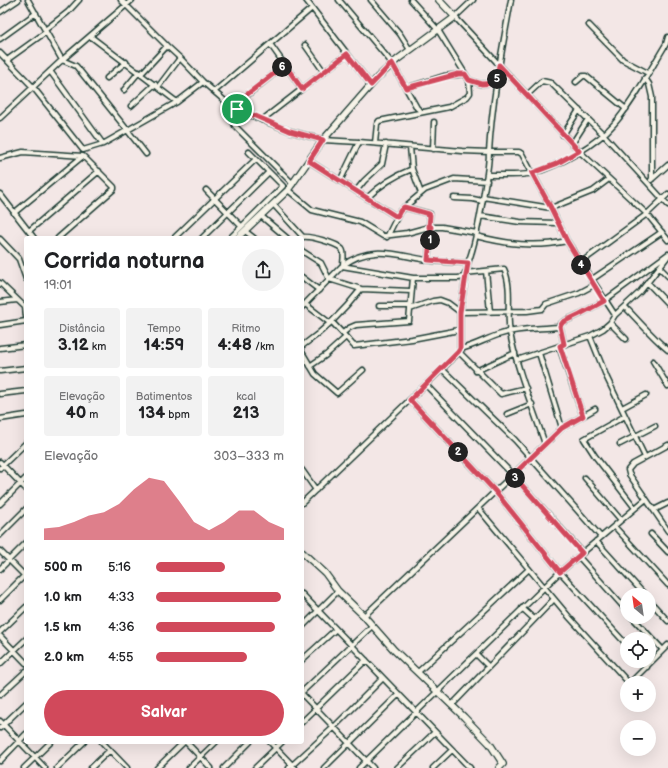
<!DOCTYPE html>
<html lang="pt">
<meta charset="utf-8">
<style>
body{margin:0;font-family:"Balsamiq Sans",sans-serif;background:#f2f2f2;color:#202124;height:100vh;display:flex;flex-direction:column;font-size:15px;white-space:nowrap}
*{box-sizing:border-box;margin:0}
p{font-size:13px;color:#757577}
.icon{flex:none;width:22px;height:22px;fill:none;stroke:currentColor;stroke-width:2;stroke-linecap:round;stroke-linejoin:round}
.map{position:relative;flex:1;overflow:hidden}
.sheet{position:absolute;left:24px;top:236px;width:280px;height:508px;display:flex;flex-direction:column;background:#fff;border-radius:4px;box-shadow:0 4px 16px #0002}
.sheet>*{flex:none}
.needle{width:26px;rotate:331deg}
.tools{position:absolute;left:620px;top:588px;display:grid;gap:8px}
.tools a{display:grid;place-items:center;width:36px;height:36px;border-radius:50%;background:#fff;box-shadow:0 4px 16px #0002;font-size:20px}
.pin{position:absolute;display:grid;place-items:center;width:34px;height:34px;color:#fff;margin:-17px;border:2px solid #fff;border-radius:50%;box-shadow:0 1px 4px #0007}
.km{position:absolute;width:20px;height:20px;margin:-10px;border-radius:50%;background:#222;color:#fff;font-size:11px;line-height:20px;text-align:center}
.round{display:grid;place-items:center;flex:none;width:42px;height:42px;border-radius:21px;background:#f2f2f2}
.overview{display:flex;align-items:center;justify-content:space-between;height:68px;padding:0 20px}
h1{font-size:22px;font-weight:600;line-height:30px}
.figures{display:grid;grid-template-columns:repeat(3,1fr);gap:6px;height:68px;padding:4px 20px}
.figures div{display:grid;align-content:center;border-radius:4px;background:#f2f2f2;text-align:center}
.figures b{font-size:17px;font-weight:600}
.figures small{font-size:11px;font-weight:400}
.figures p{font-size:11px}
.chart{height:112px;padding:8px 20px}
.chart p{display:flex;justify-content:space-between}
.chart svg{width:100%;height:72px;margin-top:4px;fill:#d1495b;opacity:.7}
.primary-button{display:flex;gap:8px;margin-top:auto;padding:8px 20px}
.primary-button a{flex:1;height:46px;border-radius:24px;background:#d1495b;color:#fff;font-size:16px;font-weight:600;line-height:46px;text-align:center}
ul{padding:0 20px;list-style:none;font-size:13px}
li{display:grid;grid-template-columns:64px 48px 1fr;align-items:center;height:30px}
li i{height:10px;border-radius:5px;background:#d1495b}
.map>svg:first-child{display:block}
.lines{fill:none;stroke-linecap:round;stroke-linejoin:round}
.street-casing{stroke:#1f3d34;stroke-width:7}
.secondary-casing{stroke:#1f3d34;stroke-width:8}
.street{stroke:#f7f3e8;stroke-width:4}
.secondary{stroke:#f7f3e8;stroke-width:5.5}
.route-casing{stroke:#fff;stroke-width:8}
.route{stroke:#d1495b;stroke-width:5}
</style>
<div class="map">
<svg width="668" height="768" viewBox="0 0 668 768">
<rect width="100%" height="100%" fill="#f3e7e6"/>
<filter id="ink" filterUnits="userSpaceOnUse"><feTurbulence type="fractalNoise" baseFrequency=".025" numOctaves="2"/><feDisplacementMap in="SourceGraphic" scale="8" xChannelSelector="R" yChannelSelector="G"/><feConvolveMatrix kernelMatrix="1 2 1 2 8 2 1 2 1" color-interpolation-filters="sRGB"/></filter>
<g filter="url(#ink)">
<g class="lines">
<defs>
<path id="street" d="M28,0L62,60L76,66L128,131L146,154
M121,0L167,46L180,58L203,82L232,107L262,120L290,131L323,140L359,142L462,151L489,152C489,168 485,183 483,199C479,221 476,242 468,263C454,262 441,262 427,260C396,255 370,244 342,266L302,307
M306,0L371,85
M339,0L392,63L417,108L422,112
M371,0L400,34L410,50
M473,0L455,17L579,151L647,214L668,240
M511,0C502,50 492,100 489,152H519L522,154L551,208L567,241L615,315
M0,12L18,0
M589,25L623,60L648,73
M45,30L68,12L79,0
M90,36L177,102
M0,39L36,13
M270,44L302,89
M305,45L324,72
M0,53L33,87L83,150L103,144
M7,60L46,32
M285,65L232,107L230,113L235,126L293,184
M50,71L103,144L177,102L203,82
M141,74L167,46
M107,78L126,62
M645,78L649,84L652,97V179
M469,80L481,84L496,83
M576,82L583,76H586L626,109
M158,87L180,58
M406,88L444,76L465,74
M124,90L139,72
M215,91L312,8
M527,95L542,81L551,83L603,134L668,205
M131,106L155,84
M0,118L62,60L132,0
M262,120L347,54
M563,135L579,110
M375,143L377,124L379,121L449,107L467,97L470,93L469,80L438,30L411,0
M572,144L588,119
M410,147L412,169L421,193
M433,149L434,122
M0,158L23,152L83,156L114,187V189L58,238
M309,161L397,217
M487,175C499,175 523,176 533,173C560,165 596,145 614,124C634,101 650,70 666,44L668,37
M651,180L668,165
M340,181L359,142
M206,190L241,226
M288,190L312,210L360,222L383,236L407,233L429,227H442L477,233
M356,191L364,181L382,164L386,144
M0,194L34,238
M483,197L551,208L593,191L609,179
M367,198C381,184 394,176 412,169
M454,198L473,199L482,201
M273,204L303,237C310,236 337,243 342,249C345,253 343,260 343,265
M404,207L430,214L429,227
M14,213L83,156
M261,216L287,238
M480,216L520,222L557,223
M29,231L99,171
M245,231L254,238
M476,236C507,244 535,248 567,241
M387,237L400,211L425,190L454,179L487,181
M174,238L256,159
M202,238L269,172
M230,238L283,186L249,152
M0,239L19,259L26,279
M302,251L321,263L329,279L361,289L411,291
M428,260L431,227
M580,263L647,214L668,194
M342,266L413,278H458L464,277
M659,267L668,276
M486,271L490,312
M465,273L504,269C513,289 506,312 510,333C517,370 533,408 545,444
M302,277L319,290
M591,280L662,232
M647,282L668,304
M0,283L26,308
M0,302L17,300
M305,304L330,323
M379,306H410
M25,307L26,317
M625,307C639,321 652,337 668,350
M410,309L433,301L440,300L448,303L460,312L527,311L542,309L546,304L579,293L594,285
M332,322L346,337L353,345L354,346L412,339L459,330
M610,323L626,339
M0,325L26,321
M560,326L564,344
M343,333L349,328L356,325L409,321L413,278
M590,336L607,378L645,457
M302,346C325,330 344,311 361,289
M559,346L583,416
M0,348L26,345
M460,349V312L468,263
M302,352L315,374L337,393L363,370
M459,352L501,394L526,388
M539,353L562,428
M517,360L590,336L603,329L610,323L615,315L640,292L668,256
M653,361L668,386
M310,366L326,355L346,337
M442,369L515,440L601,537
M0,371L26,368
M476,371L515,353
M426,385L513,475L583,553
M0,394L26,391
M410,400L495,491L560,572L627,645
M622,408L646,395
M507,414L532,404
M625,416L584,439L595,456L635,508
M0,419L26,415
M620,444L655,426
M668,445L633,464L628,470L629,474L668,531
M0,462L26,489
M0,468L26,443
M302,470L316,490
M585,478L621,520
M302,503L442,369L459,352L460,349C475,346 487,338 501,334C518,328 540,329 558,327L563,322L580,314L604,301L668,254
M0,504L26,478
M478,508L570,618L628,682L630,683L668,645
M654,510L668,503
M614,526L668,585
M651,534L668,552
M0,535L26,509
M596,541L645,595
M0,551L26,577
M579,557L627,611
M0,569L26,543
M302,594L470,768
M0,600L25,575
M649,600L668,621
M522,608L534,619
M364,616L562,428L595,409
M632,617L663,650
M302,627L338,591
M0,632L26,607
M0,636L26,663
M476,654L488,666
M302,660L335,630
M641,661L647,667
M0,664L26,639
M418,672L529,569
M302,692L372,626
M302,694L373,768
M0,695L26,671
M452,705L554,599
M0,721L45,768
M302,722L366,660
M0,728L26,703
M102,742L127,768
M186,742L211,768
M270,742L295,768
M0,761L26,734
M24,768L51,742
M57,768L84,742
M91,768L110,750
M157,768L184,742
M189,768L216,742
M224,768L250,742
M255,768L282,742
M289,768L334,727L383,678
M324,768L399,694
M359,768L560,572L646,499
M397,768L435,732
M433,768L452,750"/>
<path id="secondary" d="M237,238L288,190L323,140L378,77L398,59L455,17L439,0
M302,552L325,573L338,591L364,616L394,650L464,717L490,744L503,764L499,768"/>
</defs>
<use href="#street" class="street-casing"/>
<use href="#secondary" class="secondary-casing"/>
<use href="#street" class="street"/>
<use href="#secondary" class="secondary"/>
</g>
</g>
<g class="lines" filter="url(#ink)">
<defs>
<path id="route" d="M347,54L371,85L392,63L406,88L458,74H465L469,80L482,84L496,83L499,65L579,151L556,164L532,173L551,208L567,241L604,301L580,314L563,322L560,326L564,344L560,346L583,416L562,428L513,475L582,553L560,572L495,491L410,400L458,352L460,349V312L468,263L428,260L431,227H429L430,215L429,214L404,207L400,211L397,217L309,161L323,140L290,131L232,106L285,65L302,89Z"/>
</defs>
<use href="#route" class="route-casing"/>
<use href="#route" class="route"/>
</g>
</svg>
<div class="tools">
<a><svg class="needle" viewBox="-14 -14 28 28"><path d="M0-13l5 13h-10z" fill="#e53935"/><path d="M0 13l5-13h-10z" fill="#757577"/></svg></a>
<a><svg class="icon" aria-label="locate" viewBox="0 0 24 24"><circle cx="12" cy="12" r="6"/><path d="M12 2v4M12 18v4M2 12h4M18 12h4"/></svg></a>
<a>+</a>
<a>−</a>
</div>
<div class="pin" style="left:237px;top:109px;background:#1e9e55"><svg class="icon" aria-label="arrive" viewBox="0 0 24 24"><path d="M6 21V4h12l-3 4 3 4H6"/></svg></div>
<b class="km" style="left:430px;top:240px">1</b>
<b class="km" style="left:458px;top:452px">2</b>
<b class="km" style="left:515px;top:478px">3</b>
<b class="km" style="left:581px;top:265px">4</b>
<b class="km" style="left:497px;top:79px">5</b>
<b class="km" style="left:282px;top:67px">6</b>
<section class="sheet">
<div class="overview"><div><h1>Corrida noturna</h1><p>19:01</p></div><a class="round"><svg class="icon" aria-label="share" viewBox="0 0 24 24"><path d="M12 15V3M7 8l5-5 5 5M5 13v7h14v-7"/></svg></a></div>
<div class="figures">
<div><p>Distância</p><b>3.12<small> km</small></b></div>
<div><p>Tempo</p><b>14:59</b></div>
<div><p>Ritmo</p><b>4:48<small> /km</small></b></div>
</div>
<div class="figures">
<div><p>Elevação</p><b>40<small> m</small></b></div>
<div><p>Batimentos</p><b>134<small> bpm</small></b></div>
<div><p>kcal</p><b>213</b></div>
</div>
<div class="chart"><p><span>Elevação</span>303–333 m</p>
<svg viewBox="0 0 160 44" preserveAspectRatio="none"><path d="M0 44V37L10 36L20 33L30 29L40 27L50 22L60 13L70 6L80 8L90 20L100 33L110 38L120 33L130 26L140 26L150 33L160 37V44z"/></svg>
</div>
<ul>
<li><b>500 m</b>5:16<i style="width:54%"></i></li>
<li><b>1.0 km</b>4:33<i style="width:98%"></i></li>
<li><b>1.5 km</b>4:36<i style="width:93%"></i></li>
<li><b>2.0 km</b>4:55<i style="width:71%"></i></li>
</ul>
<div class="primary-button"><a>Salvar</a></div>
</section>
</div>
